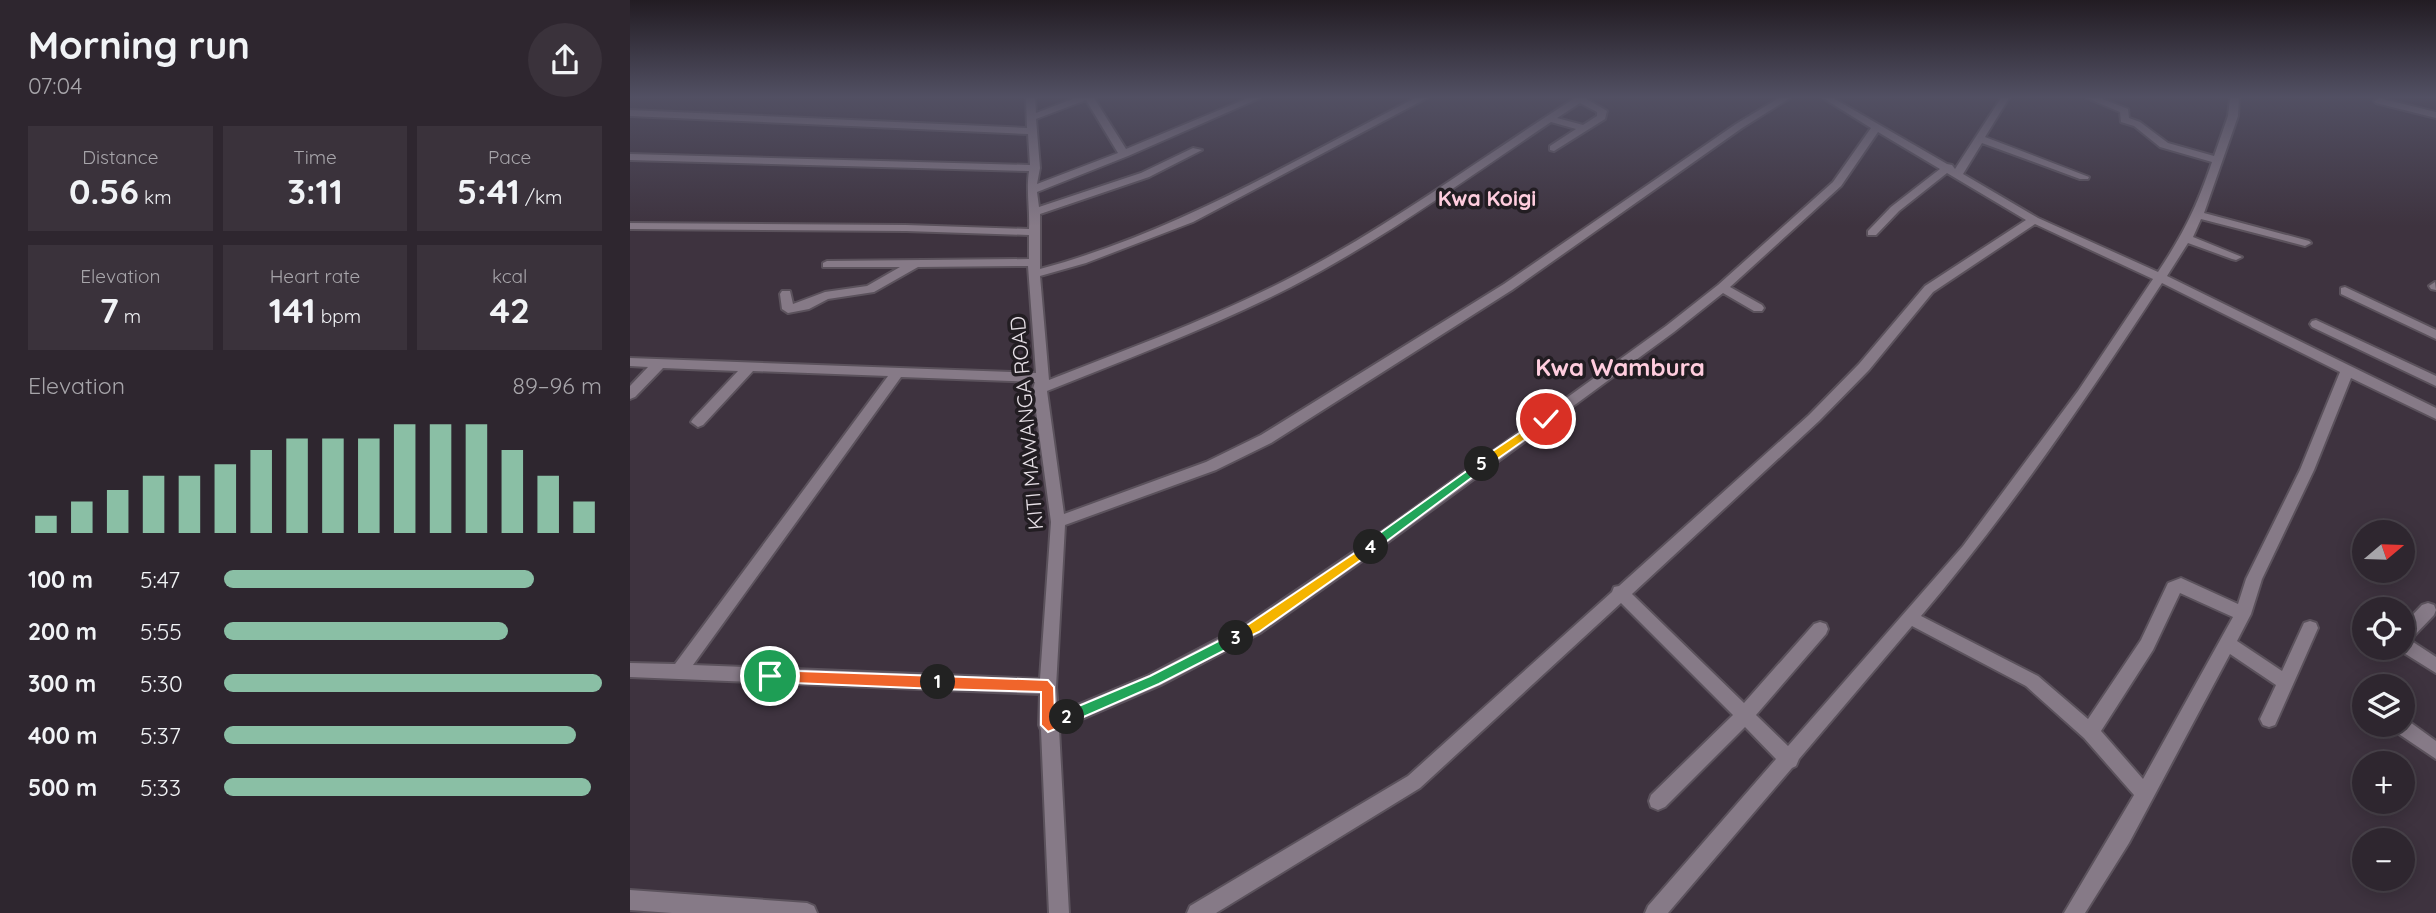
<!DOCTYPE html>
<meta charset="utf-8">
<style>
body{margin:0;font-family:Quicksand,sans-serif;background:#3a323b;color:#f1f3f6;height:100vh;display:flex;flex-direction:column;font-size:26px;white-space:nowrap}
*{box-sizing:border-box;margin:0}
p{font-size:23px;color:#a7a5aa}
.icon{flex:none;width:38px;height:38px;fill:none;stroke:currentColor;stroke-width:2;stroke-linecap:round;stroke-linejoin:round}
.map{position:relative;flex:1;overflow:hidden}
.details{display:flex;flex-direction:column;background:#2e262f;width:630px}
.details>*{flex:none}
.needle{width:46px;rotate:71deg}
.fabs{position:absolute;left:1722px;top:520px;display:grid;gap:14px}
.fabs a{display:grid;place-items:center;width:63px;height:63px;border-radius:50%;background:#2e262f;box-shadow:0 4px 18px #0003,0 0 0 2px #49434b;font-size:35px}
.pin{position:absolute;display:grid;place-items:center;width:60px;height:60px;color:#fff;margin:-30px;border:4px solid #fff;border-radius:50%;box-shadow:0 2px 7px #0007}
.km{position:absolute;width:35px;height:35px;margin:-18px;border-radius:50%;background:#222;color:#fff;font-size:19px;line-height:35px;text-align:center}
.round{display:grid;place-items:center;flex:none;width:74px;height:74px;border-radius:37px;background:#3a323b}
.overview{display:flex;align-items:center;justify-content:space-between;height:119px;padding:0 28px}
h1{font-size:38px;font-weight:700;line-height:52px}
.metrics{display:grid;grid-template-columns:repeat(3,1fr);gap:10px;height:119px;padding:7px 28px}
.metrics div{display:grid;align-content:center;border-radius:0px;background:#3a323b;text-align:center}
.metrics b{font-size:35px;font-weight:700}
.metrics small{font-size:19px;font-weight:400}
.metrics p{font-size:19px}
.chart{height:196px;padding:14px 28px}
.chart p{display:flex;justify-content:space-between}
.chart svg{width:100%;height:126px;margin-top:7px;stroke:#8abfa5;stroke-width:6}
ul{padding:0 28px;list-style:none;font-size:23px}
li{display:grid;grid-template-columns:112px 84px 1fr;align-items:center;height:52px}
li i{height:18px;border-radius:9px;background:#8abfa5}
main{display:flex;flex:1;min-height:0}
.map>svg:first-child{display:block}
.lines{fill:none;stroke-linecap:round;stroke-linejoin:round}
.minor-casing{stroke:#5b525c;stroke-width:4}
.minor{fill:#867a87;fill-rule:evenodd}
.split-1{fill:#f0652b;stroke:#fff;stroke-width:2}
.split-2{fill:#f0652b;stroke:#fff;stroke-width:2}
.split-3{fill:#22a559;stroke:#fff;stroke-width:2}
.split-4{fill:#f5b400;stroke:#fff;stroke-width:2}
.split-5{fill:#22a559;stroke:#fff;stroke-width:2}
.split-6{fill:#f5b400;stroke:#fff;stroke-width:2}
.labels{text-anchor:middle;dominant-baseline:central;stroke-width:7;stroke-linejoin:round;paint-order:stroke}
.far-quarter-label{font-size:21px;font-weight:bold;fill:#ffcdde;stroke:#221d22}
.street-label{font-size:21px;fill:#e7e0e7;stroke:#221d22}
.quarter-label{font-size:24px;font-weight:bold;fill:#ffcdde;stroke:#221d22}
</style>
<main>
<section class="details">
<div class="overview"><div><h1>Morning run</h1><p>07:04</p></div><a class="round"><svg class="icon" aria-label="share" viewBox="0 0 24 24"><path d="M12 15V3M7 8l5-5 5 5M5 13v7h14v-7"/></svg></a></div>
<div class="metrics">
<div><p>Distance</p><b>0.56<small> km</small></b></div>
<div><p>Time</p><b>3:11</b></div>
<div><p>Pace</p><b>5:41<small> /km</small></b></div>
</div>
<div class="metrics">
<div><p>Elevation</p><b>7<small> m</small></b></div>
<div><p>Heart rate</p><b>141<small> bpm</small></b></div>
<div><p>kcal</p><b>42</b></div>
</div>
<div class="chart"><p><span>Elevation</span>89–96 m</p>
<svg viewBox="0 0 160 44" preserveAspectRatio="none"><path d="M5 44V38M15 44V33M25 44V29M35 44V24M45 44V24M55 44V20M65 44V15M75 44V11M85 44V11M95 44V11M105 44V6M115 44V6M125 44V6M135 44V15M145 44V24M155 44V33"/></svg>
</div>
<ul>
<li><b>100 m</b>5:47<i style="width:82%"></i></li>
<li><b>200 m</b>5:55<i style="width:75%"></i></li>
<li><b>300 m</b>5:30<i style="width:100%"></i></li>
<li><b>400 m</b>5:37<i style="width:93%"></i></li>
<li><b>500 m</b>5:33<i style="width:97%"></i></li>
</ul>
</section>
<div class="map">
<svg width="1806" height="913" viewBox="0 0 1806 913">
<rect width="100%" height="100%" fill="#3e333f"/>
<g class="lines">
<defs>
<path id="minor" d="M396,98H405L406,113L445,98H464L496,149L618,98H630L498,156L407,192L409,207L511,173L563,148L572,150L519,177L410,214V269C544,233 663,161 785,98H797L563,222L456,263L410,276L419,380C498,349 578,320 654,281C756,229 849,159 945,98H955L977,111L975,119L924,151L920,150V146L946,129L921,122C836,179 752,240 661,287C582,327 499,358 417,391L434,514L576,462L631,435L874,284L1106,124L1149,98H1160L1112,128L882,290L641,443L586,470L435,525L426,687L428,713L519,675L618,623L725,551L1036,326L1088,285L1203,182L1241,128L1193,98H1203L1317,164L1322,165L1325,169L1371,98H1379L1355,137L1459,177L1458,179H1450L1352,143L1333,174L1408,218L1528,272C1554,233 1567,206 1582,162L1530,147L1504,126L1491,122L1490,112L1457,98H1470L1498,109L1499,118L1510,122L1538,143L1584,156L1598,116L1600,98H1609L1608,116L1574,213L1679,241L1681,243L1675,246L1571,219L1563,237L1612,257L1606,260L1602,259L1558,243L1537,276L1806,408V419L1721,378L1684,470L1632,579L1621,614L1607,641L1652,671L1674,623L1680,621L1686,623L1688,628L1645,725L1639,727L1633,725L1630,719L1646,685L1600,654L1499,843L1455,913H1434L1504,795L1454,738L1396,686L1282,626L1169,759L1166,766L1162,768L1038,913H1015L1018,906L1146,759L1115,727L1035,807L1028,810L1021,807L1019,801L1021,795L1103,715L991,603L790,788L586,913H557L560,906L778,776L982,592L984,587L989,586L1179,415L1229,364L1295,286L1396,220L1317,173L1269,211L1246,235H1238V231L1261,207L1310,169L1248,132L1211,186L1100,287L1132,305L1134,308L1132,311H1124L1093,293L1044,332L735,559L630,633L531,685L429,729L439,913H419L411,730L409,725L410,694L0,677V663L45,664L258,376L123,371L73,425L68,427L61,422L63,419L108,371L33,368L5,397L0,399V386L18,367L0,366V358L406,373L398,266L288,267L244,292L198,299L179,309L158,313L152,309L150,294L152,291H160L163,304L195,292L237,286L270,267H193V263L197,261L399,259V235L276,231L0,229V223L276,225L399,229C400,208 396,191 399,171L0,160V154L400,165L398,134L0,116V110L397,128ZM456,100L488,153L407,184L410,168L406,119ZM950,103L967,112V116L953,125L927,118ZM1405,224L1523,279L1448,391L1333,546L1158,746L1126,715L1196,634L1198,629L1196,624L1190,622L1184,624L1114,703L1002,594L1189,421L1239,370L1303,292ZM1532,283L1710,372L1670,470L1616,579L1608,604L1551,578L1538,583L1511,640L1458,719L1408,676L1291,616C1380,511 1457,398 1532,283ZM271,377L405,382L403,389L421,522L410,679L63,665ZM1550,593L1603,617L1513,779L1471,731L1523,650Z
M1749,98L1806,112V118L1746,103L1744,101Z
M1805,282L1806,290L1801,289L1799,286Z
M1715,287L1806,330V339L1711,294V288Z
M1686,320L1806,376V386L1682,327L1680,324L1682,321Z
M1798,603L1804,605L1806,610L1804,615L1780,640L1806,657V673L1766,648H1773V625L1792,605Z
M1733,688L1734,689V705L1728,702L1724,696L1727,691Z
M1773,717L1806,741V759L1763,730L1760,724H1773Z
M0,890L177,903L184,906L187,913H42L0,910Z"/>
</defs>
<use href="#minor" class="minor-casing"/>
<use href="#minor" class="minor"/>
</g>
<linearGradient id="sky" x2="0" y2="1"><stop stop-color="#221c23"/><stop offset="0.43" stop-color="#525063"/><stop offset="1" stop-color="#525063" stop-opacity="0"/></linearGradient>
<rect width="1806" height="226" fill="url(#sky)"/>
<path class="split-1" d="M140,670L308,676L315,682L308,689L140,682L133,676Z"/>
<path class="split-2" d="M308,676L418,680L424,687L425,715L437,711L444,717L442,722L418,732L411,725V692L308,689L302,682Z"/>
<path class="split-3" d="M606,632L613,638L611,642L529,684L442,722H432V713L520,676Z"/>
<path class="split-4" d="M741,542L745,543V550L629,632L606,643L601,642V634L619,624Z"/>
<path class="split-5" d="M852,460L858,464L856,467L745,550H736V543Z"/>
<path class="split-6" d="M916,415L921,419L920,422L856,467H848V461Z"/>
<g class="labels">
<g class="far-quarter-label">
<text x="857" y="198">Kwa Koigi</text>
</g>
<g class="street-label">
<text transform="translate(396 423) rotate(-95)">KITI MAWANGA ROAD</text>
</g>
<g class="quarter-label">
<text x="990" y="367">Kwa Wambura</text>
</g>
</g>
</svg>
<div class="fabs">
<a><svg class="needle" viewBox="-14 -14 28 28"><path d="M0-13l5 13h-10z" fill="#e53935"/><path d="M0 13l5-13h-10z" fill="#a7a5aa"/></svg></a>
<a><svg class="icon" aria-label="locate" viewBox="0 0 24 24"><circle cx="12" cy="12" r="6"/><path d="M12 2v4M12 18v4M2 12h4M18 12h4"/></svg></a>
<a><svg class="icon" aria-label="layers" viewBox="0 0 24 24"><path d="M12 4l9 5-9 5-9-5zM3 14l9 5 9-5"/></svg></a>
<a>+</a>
<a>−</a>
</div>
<div class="pin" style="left:140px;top:676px;background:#1e9e55"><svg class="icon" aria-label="arrive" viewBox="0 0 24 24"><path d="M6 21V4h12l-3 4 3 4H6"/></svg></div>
<div class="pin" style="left:916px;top:419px;background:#d93025"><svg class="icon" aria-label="check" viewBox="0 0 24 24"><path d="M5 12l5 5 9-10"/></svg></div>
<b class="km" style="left:308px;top:682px">1</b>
<b class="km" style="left:437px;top:717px">2</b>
<b class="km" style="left:606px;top:638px">3</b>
<b class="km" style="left:741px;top:547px">4</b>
<b class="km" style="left:852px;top:464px">5</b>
</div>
</main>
